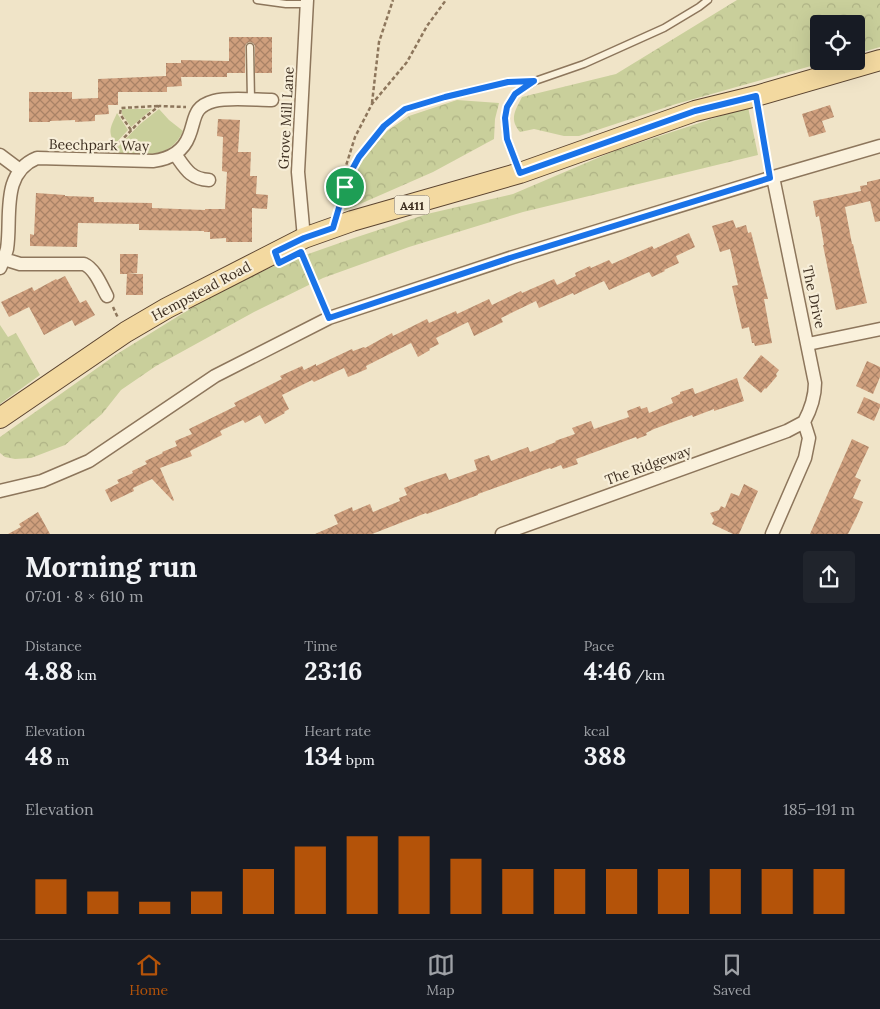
<!DOCTYPE html>
<meta charset="utf-8">
<style>
body{margin:0;font-family:Lora,serif;background:#20242c;color:#f1f3f6;height:100vh;display:flex;flex-direction:column;font-size:19px;white-space:nowrap}
*{box-sizing:border-box;margin:0}
p{font-size:16px;color:#9ea1a6}
.icon{flex:none;width:28px;height:28px;fill:none;stroke:currentColor;stroke-width:2;stroke-linecap:round;stroke-linejoin:round}
.map{position:relative;height:534px;overflow:hidden}
.panel{display:flex;flex-direction:column;background:#171b24;flex:1}
.panel>*{flex:none}
.tools{position:absolute;left:810px;top:15px;display:grid;gap:10px}
.tools a{display:grid;place-items:center;width:55px;height:55px;border-radius:5px;background:#171b24;box-shadow:0 5px 20px #0002;font-size:25px}
.pin{position:absolute;display:grid;place-items:center;width:42px;height:42px;color:#fff;margin:-21px;border:2px solid #fff;border-radius:50%;box-shadow:0 1px 5px #0007}
.round{display:grid;place-items:center;flex:none;width:52px;height:52px;border-radius:5px;background:#20242c}
.head{display:flex;align-items:center;justify-content:space-between;height:85px;padding:0 25px}
h1{font-size:28px;font-weight:800;line-height:38px}
.metrics{display:grid;grid-template-columns:repeat(3,1fr);gap:8px;height:85px;padding:5px 25px}
.metrics div{display:grid;align-content:center}
.metrics b{font-size:25px;font-weight:800}
.metrics small{font-size:14px;font-weight:400}
.metrics p{font-size:14px}
.chart{height:140px;padding:10px 25px}
.chart p{display:flex;justify-content:space-between}
.chart svg{width:100%;height:90px;margin-top:5px;stroke:#b45309;stroke-width:6}
.tab-bar{display:flex;justify-content:space-around;align-items:center;height:70px;border-top:1px solid #363941;background:#171b24;font-size:14px;color:#9ea1a6}
.tab-bar a{display:grid;justify-items:center;gap:2px}
.tab-bar .on{color:#b45309}
.map>svg:first-child{display:block}
.grass{fill:#c9cf9b}
.forest{fill:url(#forest-crowns)}
.building{fill:url(#building-cross-hatch)}
.lines{fill:none;stroke-linecap:round;stroke-linejoin:round}
.lane-casing{stroke:#8d765c;stroke-width:9}
.street-casing{stroke:#8d765c;stroke-width:15}
.primary-casing{stroke:#5b4430;stroke-width:22}
.path{stroke:#8d765c;stroke-width:2.5;stroke-dasharray:4 2.5;stroke-linecap:butt}
.lane{stroke:#faf1dc;stroke-width:6}
.street{stroke:#faf1dc;stroke-width:12}
.primary{stroke:#f3d9a0;stroke-width:20}
.route-casing{stroke:#fff;stroke-width:10}
.route{stroke:#1a73e8;stroke-width:6}
.labels{text-anchor:middle;dominant-baseline:central;stroke-width:4.5;stroke-linejoin:round;paint-order:stroke}
.shield{fill:#f7eed8;stroke:#756857;stroke-width:1}
.shield-label{font-size:12px;font-weight:bold;fill:#3d2e20}
.street-label{font-size:14px;fill:#3d2e20;stroke:#f7eed8}
</style>
<div class="map">
<svg width="880" height="534" viewBox="0 0 880 534">
<defs>
<pattern id="forest-crowns" width="20" height="18" patternUnits="userSpaceOnUse" patternTransform="scale(1.25)"><rect width="20" height="18" fill="#c9cf9b"/><path d="M2 6a3 3 0 1 1 6 0M12 15a3 3 0 1 1 6 0" fill="none" stroke="#aeb285"/></pattern>
<pattern id="building-cross-hatch" width="8" height="8" patternUnits="userSpaceOnUse" patternTransform="scale(1.25)"><rect width="8" height="8" fill="#cf9f7d"/><path d="M0 0l8 8M0 8l8-8" fill="none" stroke="#a98266"/></pattern>
</defs>
<rect width="100%" height="100%" fill="#f0e4c8"/>
<path class="grass" d="M122,109H152L131,127L122,114Z
M159,109L169,120L183,131C169,162 139,154 111,152L118,147L139,125Z
M117,113L128,130L115,144C107,130 111,127 117,113Z"/>
<path class="forest" d="M737,0H880V47L856,54V24H819V61H829L676,104L579,136H564L534,129L520,132C509,119 515,111 522,97L616,74Z
M457,100L499,103L495,119L494,139L433,172L344,211L349,191L360,163L387,131L409,116Z
M748,107L758,155L523,212L409,247L323,278L254,312L156,366L121,390L102,414L65,445L31,458L15,459L5,457L0,453V437L117,354L214,294L274,266L351,239L427,214L513,194L614,151Z
M0,325L8,337L16,333L40,375L0,404Z"/>
<path class="building" d="M229,37H272V73H255V46L253,43L249,42L246,44L245,47V73H227V77H181L182,86L167,87V85V92H118V105H108L109,114L95,115V121L75,122V120L50,121V122H29V92H72V99L98,98V79L166,76V63H181V60L229,61Z
M830,105L834,117L822,121L826,132L809,137L802,114Z
M218,119L240,120L238,152H251L250,176H257L256,194L268,195L267,209L252,208V242H226V238L210,239V232H204V231L139,230V224L78,223L77,247L30,246V234L34,235L36,193L65,195V196L94,197V202L152,203V208L205,210V209H225L227,172L222,171L223,137L217,136Z
M880,179V221L875,222L870,201L845,207L852,244H853L867,303L836,310L823,245H824L819,216L816,217L813,201L861,191L860,186L867,185V182Z
M733,220L736,228L746,225L748,233L751,232L768,299H764L772,343L755,346L754,343H752L749,327L742,329L732,286L738,285L730,249L720,252L712,226Z
M689,233L695,247L676,256L679,263L664,270L665,271L652,277L649,272L609,290L604,281L574,295L573,293L539,308L536,301L501,318L503,322L474,336L468,322L436,338L439,344L429,349L430,350L418,357L411,343L366,366L367,369L348,377L344,368L314,382L312,380L282,395L289,409L284,412L285,413L265,424L260,415L245,423L243,420L220,431L222,435L190,451L192,456L160,468L174,500L173,501L152,479L133,488L134,491L111,502L105,490L119,483L117,480L133,473L132,471L147,464L145,461L163,453L162,452L177,446L175,441L192,434L189,429L236,406L234,403L282,379L280,376L302,366L304,370L316,364V366L352,349L353,351L364,347L365,348L392,333L393,336L427,319L429,323L456,311L457,314L489,299L492,305L521,291L522,293L554,279L557,285L576,276L575,273L590,266L591,268L609,260L612,264L652,246L654,249Z
M120,254H138L137,273L128,274H143V295H126L127,274H120Z
M65,276L80,303L86,300L95,315L75,326L72,320L44,335L29,307L9,317L1,302L32,287L34,291L56,279L57,280Z
M761,355L779,370L776,374L777,376L766,389L765,388L761,393L743,378Z
M867,361L880,367V377L873,394L856,386Z
M737,378L744,401L714,411V409L693,417L692,415L654,429L646,433L647,435L637,439L636,437L576,459L578,464L563,469L561,465L551,469L550,468L478,494V495L427,514L426,513L372,534H315L338,524L334,515L352,507L353,511L370,504L373,512L400,501L399,498L407,495L404,488L416,483L446,473L449,480L477,470L474,460L489,455L491,461L528,447L530,452L556,442L555,441L575,434L572,428L591,421L594,429L629,417L627,411L640,406L641,409L647,407L649,413L673,403L671,398L680,394V392L693,388L695,394Z
M864,397L880,404V407L874,421L857,413Z
M852,439L869,447L855,477L861,480L853,498L863,502L857,516L848,534H810Z
M744,484L758,491L739,534H733L712,524L714,520L710,513L719,510L721,506L725,508L731,493L739,496Z
M38,512L50,534H8L21,527L19,524Z"/>
<g class="lines">
<defs>
<path id="lane" d="M257,0L286,4H307
M250,47L251,100
M519,170L507,139L505,119L507,107L515,94L535,81L584,64L664,28L699,7L708,0"/>
<path id="street" d="M175,154C185,168 190,179 209,180
M0,155L20,170
M773,177L815,383C815,397 811,409 804,422
M304,238L298,172L307,0
M4,259L20,264H84C95,269 101,285 107,296
M0,268C3,262 5,256 7,249C12,218 0,173 37,158L153,161C169,159 183,152 189,136C196,119 192,107 214,101C228,97 257,100 272,100
M808,344L880,329
M0,491L42,481L89,461L215,376L329,318L513,257L770,178L880,146
M502,534L787,431L804,422
M772,534L805,458L809,438L804,422"/>
<path id="primary" d="M0,418L126,332L167,308L304,238L352,221L520,173L695,111L756,96L880,60"/>
</defs>
<use href="#lane" class="lane-casing"/>
<use href="#street" class="street-casing"/>
<use href="#primary" class="primary-casing"/>
<path class="path" d="M372,103L379,42L393,0
M759,113L768,167
M131,130L120,114L121,108L158,106
M115,147L121,141L140,121L159,106L186,107
M345,184V169L355,137L372,104L407,62L427,26L446,0
M339,207L349,177L359,157L384,126L405,109L445,97L513,82
M303,258L323,306
M113,307L118,318"/>
<use href="#lane" class="lane"/>
<use href="#street" class="street"/>
<use href="#primary" class="primary"/>
</g>
<g class="lines">
<defs>
<path id="route" d="M534,81L515,94L507,107L505,118L507,139L520,173L695,111L756,96L770,178L513,257L329,318L301,252L279,263L275,252L304,238L333,228L345,187L348,177L359,157L384,126L405,109L445,97L508,82Z"/>
</defs>
<use href="#route" class="route-casing"/>
<use href="#route" class="route"/>
</g>
<g class="labels">
<rect class="shield" x="394.5" y="195.5" width="35" height="19" rx="4"/>
<g class="shield-label">
<text x="412" y="205">A411</text>
</g>
<g class="street-label">
<text transform="translate(286 118) rotate(-87)">Grove Mill Lane</text>
<text transform="translate(99 145) rotate(1)">Beechpark Way</text>
<text transform="translate(201 291) rotate(-28)">Hempstead Road</text>
<text transform="translate(814 297) rotate(78)">The Drive</text>
<text transform="translate(648 465) rotate(-20)">The Ridgeway</text>
</g>
</g>
</svg>
<div class="tools">
<a><svg class="icon" aria-label="locate" viewBox="0 0 24 24"><circle cx="12" cy="12" r="6"/><path d="M12 2v4M12 18v4M2 12h4M18 12h4"/></svg></a>
</div>
<div class="pin" style="left:345px;top:187px;background:#1e9e55"><svg class="icon" aria-label="arrive" viewBox="0 0 24 24"><path d="M6 21V4h12l-3 4 3 4H6"/></svg></div>
</div>
<section class="panel">
<div class="head"><div><h1>Morning run</h1><p>07:01 · 8 × 610 m</p></div><a class="round"><svg class="icon" aria-label="share" viewBox="0 0 24 24"><path d="M12 15V3M7 8l5-5 5 5M5 13v7h14v-7"/></svg></a></div>
<div class="metrics">
<div><p>Distance</p><b>4.88<small> km</small></b></div>
<div><p>Time</p><b>23:16</b></div>
<div><p>Pace</p><b>4:46<small> /km</small></b></div>
</div>
<div class="metrics">
<div><p>Elevation</p><b>48<small> m</small></b></div>
<div><p>Heart rate</p><b>134<small> bpm</small></b></div>
<div><p>kcal</p><b>388</b></div>
</div>
<div class="chart"><p><span>Elevation</span>185–191 m</p>
<svg viewBox="0 0 160 44" preserveAspectRatio="none"><path d="M5 44V27M15 44V33M25 44V38M35 44V33M45 44V22M55 44V11M65 44V6M75 44V6M85 44V17M95 44V22M105 44V22M115 44V22M125 44V22M135 44V22M145 44V22M155 44V22"/></svg>
</div>
</section>
<nav class="tab-bar">
<a class="on"><svg class="icon" aria-label="home" viewBox="0 0 24 24"><path d="M3 11l9-7 9 7M6 9v11h12V9"/></svg>Home</a>
<a><svg class="icon" aria-label="map" viewBox="0 0 24 24"><path d="M3 6l6-2 6 2 6-2v14l-6 2-6-2-6 2zM9 4v14M15 6v14"/></svg>Map</a>
<a><svg class="icon" aria-label="saved" viewBox="0 0 24 24"><path d="M7 4h10v16l-5-4-5 4z"/></svg>Saved</a>
</nav>
